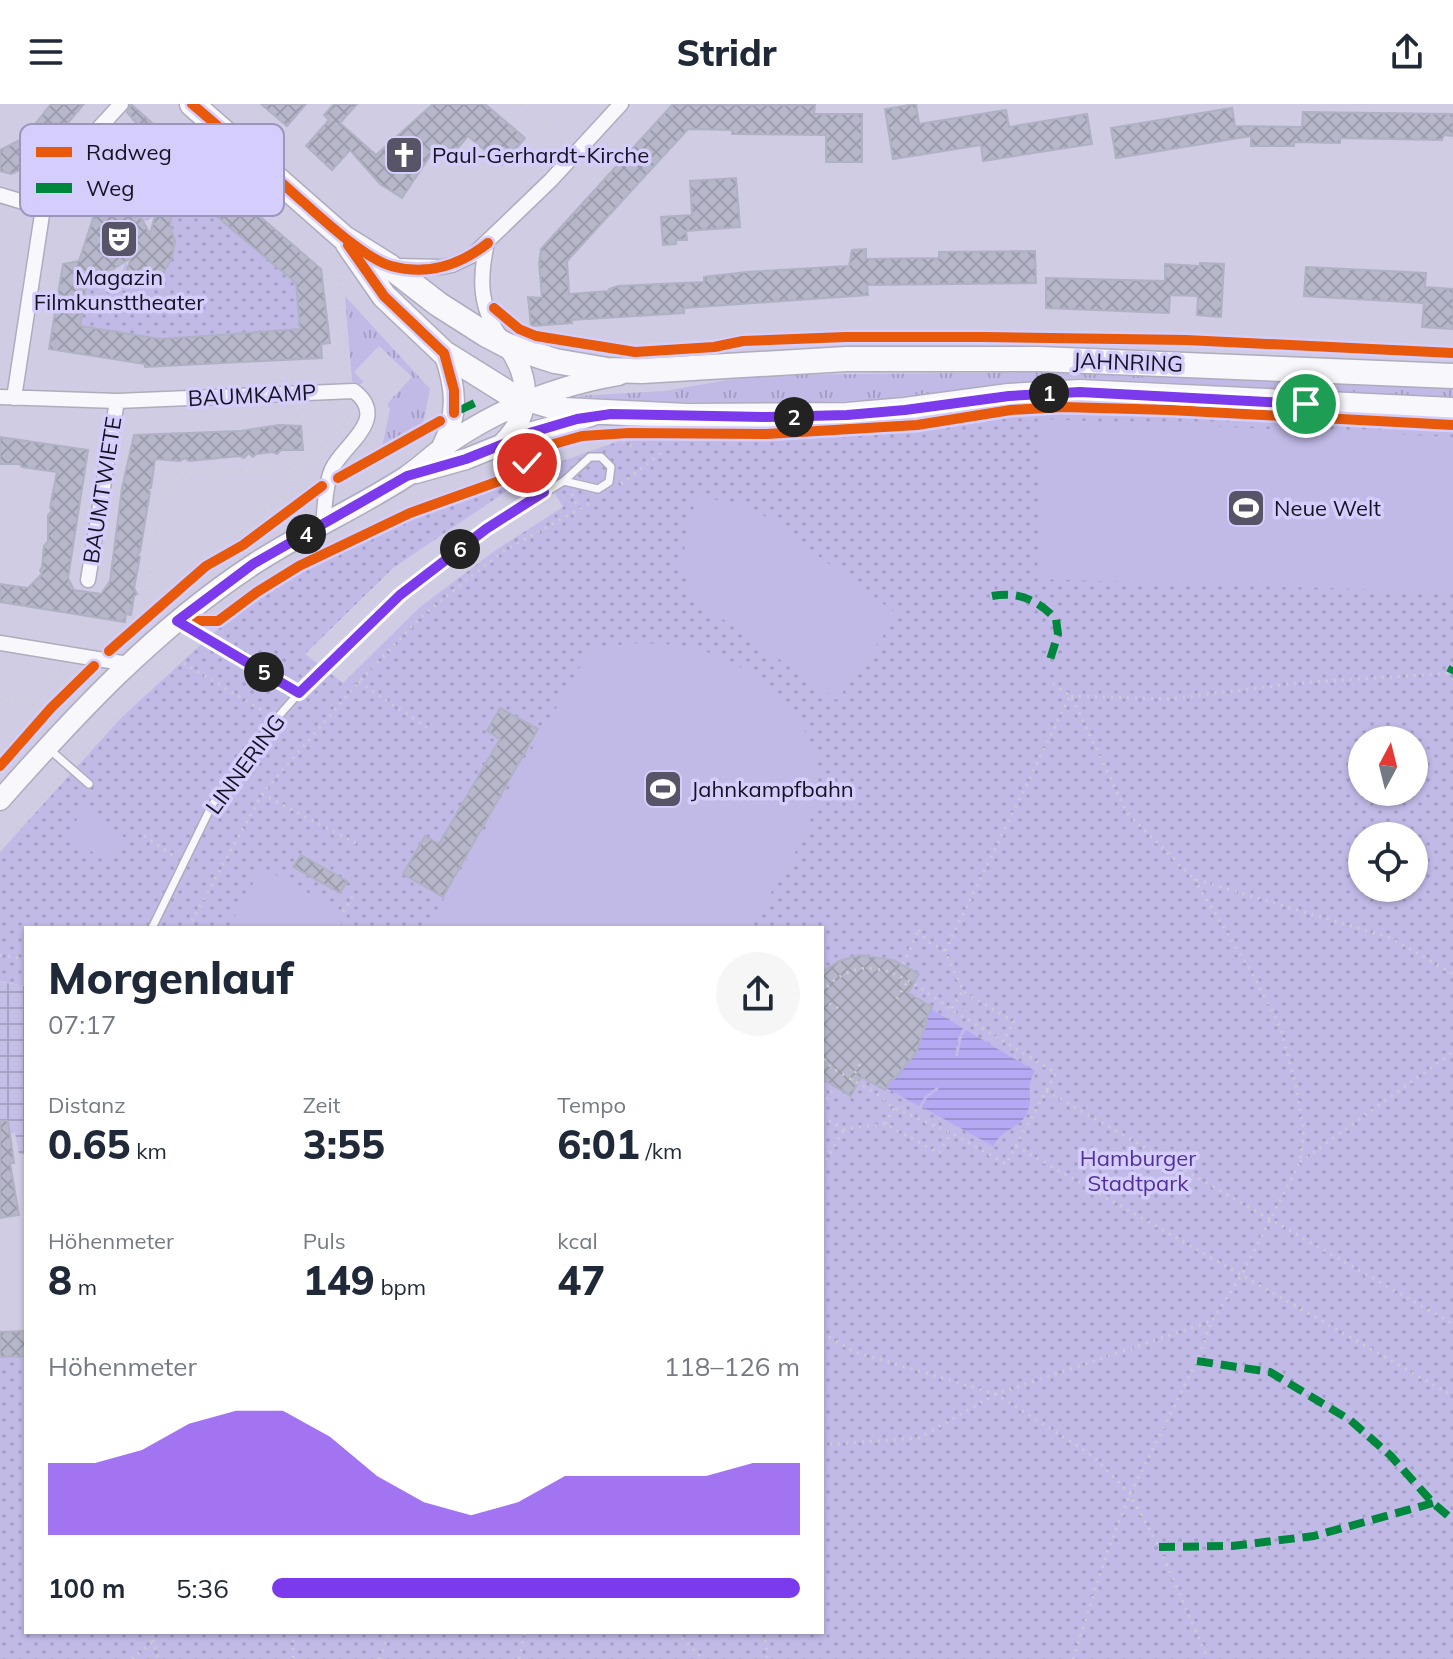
<!DOCTYPE html>
<html lang="de">
<meta charset="utf-8">
<style>
body{margin:0;font-family:Mulish,sans-serif;background:#f6f6f7;color:#1f2937;height:100vh;display:flex;flex-direction:column;font-size:30px;white-space:nowrap}
*{box-sizing:border-box;margin:0}
p{font-size:26px;color:#747a83}
.icon{flex:none;width:44px;height:44px;fill:none;stroke:currentColor;stroke-width:2;stroke-linecap:round;stroke-linejoin:round}
.map{position:relative;flex:1;overflow:hidden}
.drawer{position:absolute;left:24px;top:822px;width:800px;height:708px;display:flex;flex-direction:column;background:#fff;border-radius:0px;box-shadow:0 2px 6px #0004}
.drawer>*{flex:none}
.needle{width:52px;rotate:7deg}
.tools{position:absolute;left:1348px;top:622px;display:grid;gap:16px}
.tools a{display:grid;place-items:center;width:80px;height:80px;border-radius:50%;background:#fff;box-shadow:0 2px 6px #0004;font-size:40px}
.pin{position:absolute;display:grid;place-items:center;width:68px;height:68px;color:#fff;margin:-34px;border:4px solid #fff;border-radius:50%;box-shadow:0 2px 8px #0007}
.km{position:absolute;width:40px;height:40px;margin:-20px;border-radius:50%;background:#222;color:#fff;font-size:22px;line-height:40px;text-align:center}
.round{display:grid;place-items:center;flex:none;width:84px;height:84px;border-radius:42px;background:#f6f6f7}
.head{display:flex;align-items:center;justify-content:space-between;height:136px;padding:0 24px}
h1{font-size:44px;font-weight:800;line-height:60px}
.figures{display:grid;grid-template-columns:repeat(3,1fr);gap:12px;height:136px;padding:8px 24px}
.figures div{display:grid;align-content:center}
.figures b{font-size:40px;font-weight:800}
.figures small{font-size:22px;font-weight:400}
.figures p{font-size:22px}
.chart{height:224px;padding:16px 24px}
.chart p{display:flex;justify-content:space-between}
.chart svg{width:100%;height:144px;margin-top:8px;fill:#7c3aed;opacity:.7}
ul{padding:0 24px;list-style:none;font-size:26px}
li{display:grid;grid-template-columns:128px 96px 1fr;align-items:center;height:60px}
li i{height:20px;border-radius:10px;background:#7c3aed}
header{display:flex;justify-content:space-between;align-items:center;height:104px;padding:0 24px;background:#fff;font-size:36px;font-weight:800}
.map>svg:first-child{display:block}
.industrial{fill:url(#industrial-grid)}
.grass{fill:url(#grass-tufts)}
.park{fill:url(#park-dots);fill-rule:evenodd}
.pitch{fill:#c1bae7}
.water{fill:url(#water-rules)}
.building{fill:url(#building-cross-hatch);stroke:#b0b1c4;stroke-width:2;fill-rule:evenodd}
.lines{fill:none;stroke-linecap:round;stroke-linejoin:round}
.lane-casing{stroke:#aeacbe;stroke-width:10}
.street-casing{stroke:#aeacbe;stroke-width:17}
.secondary-casing{stroke:#aeacbe;stroke-width:23}
.primary-casing{stroke:#aeacbe;stroke-width:27}
.path{stroke:#cdccd4;stroke-width:3;stroke-dasharray:2 6;stroke-linecap:butt}
.lane{stroke:#f8f7fb;stroke-width:7}
.street{stroke:#f8f7fb;stroke-width:14}
.secondary{stroke:#f8f7fb;stroke-width:20}
.primary{stroke:#f8f7fb;stroke-width:24}
.quiet{stroke:#00873e;stroke-width:8;stroke-dasharray:16 8;stroke-linecap:butt}
.cycleway-casing{stroke:#d5cefc;stroke-width:15}
.cycleway{stroke:#e8590c;stroke-width:10}
.route-casing{stroke:#fff;stroke-width:16}
.route{stroke:#7c3aed;stroke-width:10}
.labels{text-anchor:middle;dominant-baseline:central;stroke-width:7;stroke-linejoin:round;paint-order:stroke}
.poi-label{font-size:22px;fill:#161323;stroke:#d5cefc;text-anchor:start}
.street-label{font-size:22px;fill:#161323;stroke:#d5cefc}
.park-label{font-size:22px;fill:#51309e;stroke:#d5cefc}
.key{fill:#d5cefc;stroke:#9c96bb;stroke-width:2}
.key-label{font-size:22px;fill:#161323}
</style>
<header><svg class="icon" aria-label="menu" viewBox="0 0 24 24"><path d="M4 6h16M4 12h16M4 18h16"/></svg>Stridr<svg class="icon" aria-label="share" viewBox="0 0 24 24"><path d="M12 15V3M7 8l5-5 5 5M5 13v7h14v-7"/></svg></header>
<div class="map">
<svg width="1453" height="1555" viewBox="0 0 1453 1555">
<defs>
<pattern id="industrial-grid" width="8" height="8" patternUnits="userSpaceOnUse" patternTransform="scale(2)"><rect width="8" height="8" fill="#c4bfe6"/><path d="M0 4h8M4 0v8" fill="none" stroke="#a8a3c5"/></pattern>
<pattern id="grass-tufts" width="24" height="20" patternUnits="userSpaceOnUse" patternTransform="scale(2)"><rect width="24" height="20" fill="#c1bae7"/><path d="M3 7l-1-3M5 7V3M7 7l1-3M15 17l-1-3M17 17v-4M19 17l1-3" fill="none" stroke="#a59fc6"/></pattern>
<pattern id="park-dots" width="8" height="8" patternUnits="userSpaceOnUse" patternTransform="scale(2)"><rect width="8" height="8" fill="#c1bae7"/><path d="M2 2h.1M6 6h.1" fill="none" stroke="#a59fc6" stroke-width="1.8" stroke-linecap="round"/></pattern>
<pattern id="water-rules" width="6" height="5" patternUnits="userSpaceOnUse" patternTransform="scale(2)"><rect width="6" height="5" fill="#b6a9f4"/><path d="M0 2.5h6" fill="none" stroke="#9c91d1"/></pattern>
<pattern id="building-cross-hatch" width="8" height="8" patternUnits="userSpaceOnUse" patternTransform="scale(2)"><rect width="8" height="8" fill="#b6b7ca"/><path d="M0 0l8 8M0 8l8-8" fill="none" stroke="#9c9cad"/></pattern>
</defs>
<rect width="100%" height="100%" fill="#cfcce4"/>
<path class="industrial" d="M0,878L26,882V1050H19L15,1029L0,1031Z"/>
<path class="grass" d="M345,192L430,285L423,320L382,343L390,305L387,300L412,273L379,242L354,268L364,278L359,281L352,277Z
M1062,268L1453,285V294L1078,274L984,282L887,295L781,300L626,297L577,292L664,287L757,271Z"/>
<path class="park" d="M150,52L167,71L296,179L300,221L296,226L161,235L80,222L86,182L111,166L122,168L126,157L129,173L125,172L123,177L144,184L146,179C165,174 177,153 175,133C173,124 168,117 168,108L157,105L155,112L139,120L127,121L134,101C132,97 125,88 124,83C123,73 142,55 150,52Z
M1119,308L1453,324V1555H0V1253L26,1252V1528H822V824H26V882L0,877V748L122,613L232,512L295,470L423,407L529,372L393,464L305,550L343,579L420,503L496,446L563,403L540,365L633,332H763L915,325L1036,309ZM1362,636H1414V688H1362ZM1362,732H1414V784H1362Z"/>
<path class="pitch" d="M1042,315L1453,333V488L1037,475Z
M697,391L756,406L898,511L837,596L692,493L681,459Z
M640,539C660,540 681,540 701,546C766,566 831,626 815,699C807,739 770,788 749,824H427L589,548L607,542Z
M84,705L125,734L108,759L67,730Z
M262,763L347,811L339,824H235L230,821Z"/>
<path class="water" d="M931,905L963,924L958,934L955,952L958,953L961,936L966,926L1035,967C1024,986 1035,994 1026,1011C1016,1027 1004,1023 993,1042L922,1003L927,994L939,985L937,983L925,992L919,1002L886,984C894,970 908,962 916,948C924,934 924,918 931,905Z"/>
<path class="building" d="M51,0H84L61,27L42,57L11,70L0,67V46L24,34Z
M131,0L181,45V54L186,55L191,53L321,165L330,239L321,240L322,254L145,263V260L49,245L63,160L79,157L104,81L92,79L104,61L138,21L127,8ZM147,50L163,66H172V75L296,179L300,225L161,235L80,222L86,182L131,154L123,177L144,184L146,179L164,168L172,154L175,137L170,120L172,112L156,108L150,130L123,81Z
M261,0H306L287,22Z
M334,0H357L340,19L376,51L433,0H485L525,34L502,61L468,32L451,52L438,40L402,94L380,80L350,46L332,66L306,42L329,16L324,11Z
M673,0L815,1L814,10H862V58H826V31L732,30V26L688,25L567,157L569,190L610,187L609,185L618,182L704,178V173L747,168L849,162L852,146L866,145V155L939,154V148L1035,147L1036,179L867,181L868,191L684,204V209L571,216L572,219L531,222L528,193L542,194L539,159L541,145Z
M916,0L919,20L1006,6L1009,23L1087,10L1092,40L983,57L981,41L893,55L885,5Z
M1232,4L1235,22L1302,23L1303,8L1453,10V32L1444,31L1442,36L1340,34V39L1294,38V42H1251V32L1116,54L1111,24Z
M736,74L740,123L686,127L687,136H676V140L663,141L661,113L692,111L690,77Z
M1200,159L1224,160L1221,213L1197,211L1198,192L1170,191L1169,209L1046,204V174L1165,177V160L1200,162Z
M1306,163L1426,169L1425,183L1453,185V225L1422,223L1424,199L1304,192Z
M279,321L301,322L303,346H281L277,350L273,348L256,350L253,353L249,349L244,354L240,352L189,357L185,354L180,357L155,355L151,384L147,385L150,388L140,448L137,451L140,453L134,484L137,490L134,492L131,511L126,510L125,518L0,498V480L28,484L42,470L40,466L42,463L44,442L48,437V411L52,407L50,403L57,368L22,363L20,360H0V333L88,346L68,474L74,486L101,490L110,477L122,384L134,331L241,327Z
M500,604L538,625L443,793L403,770L425,732L439,740L500,635L487,627Z
M301,751L347,777L340,789L293,763Z
M860,851L893,856L919,870L908,889L932,903L925,916H927L916,949L894,975L892,974L885,986L861,973L851,992L822,975V868L839,857Z
M0,1017H8L14,1059H10L19,1111L0,1114Z
M26,1227V1252L0,1253V1228Z"/>
<g class="lines">
<defs>
<path id="lane" d="M186,49L208,21
M157,84L167,71
M179,518L299,589
M49,645L89,680
M152,824L212,701L276,615L299,589L400,491L486,425L564,377L590,353H601L611,363L609,378L598,385L564,377"/>
<path id="street" d="M0,91L43,104
M487,139C479,175 479,206 503,236
M396,162L442,163L452,161L473,151L551,76L621,0
M0,293L117,297L354,287C390,315 344,340 332,365C325,381 325,403 323,420
M14,294L43,104L99,24L121,0
M88,476L117,297
M0,539L128,560"/>
<path id="secondary" d="M503,339C532,310 531,275 508,242
M442,343C459,310 456,283 444,249
M416,369L466,355L533,328L591,312
M0,696C77,609 156,524 254,460C303,428 358,404 407,372C424,360 438,346 455,335C505,302 560,281 619,271"/>
<path id="primary" d="M192,0L344,134L389,162L438,200L485,230L508,242L555,257L607,266L642,267L846,255H1039L1453,272
M348,140L384,192L444,249L508,289L564,306L687,312L847,311L905,306L1009,292L1080,288L1453,306"/>
</defs>
<use href="#lane" class="lane-casing"/>
<use href="#street" class="street-casing"/>
<use href="#secondary" class="secondary-casing"/>
<use href="#primary" class="primary-casing"/>
<path class="path" d="M520,0L565,40
M341,167L339,186L346,271
M609,329L633,343
M527,359L539,380
M621,380L665,346
M572,390L579,405
M279,393L349,313V303
M206,462L278,395L310,383
M143,517L165,370L290,364L308,346L307,325L294,306
M80,536L83,512
M177,555L266,609
M60,564L66,581V590L70,593
M359,578L429,625
M1053,580L1071,592L1127,709L1194,775L1391,834L1453,870
M1071,592L1169,595L1298,579L1453,569
M0,596L51,604
M77,656L145,584L193,540
M262,690L361,742
M144,732L176,753
M0,742L61,673
M343,808L353,792
M188,824L262,690L359,578L421,513L469,474L507,445L594,397
M919,826L928,838L945,847L963,887L1014,918L1003,937
M945,847L1070,592
M0,851L26,855
M903,860L919,826
M822,889C835,872 854,862 875,865C906,868 940,900 967,915C997,933 1026,951 1056,969L1006,1060L951,1029L894,1004L880,992L832,964L822,952
M897,895L907,878
M822,896L838,904
M952,904L963,887
M851,976L860,960
M1046,987L1453,1220
M822,1002L834,983
M822,1013L844,1025L885,1020L939,1049L951,1029
M885,1020L894,1004
M1016,1042L1453,1292
M1300,1058L1453,948
M822,1063L844,1025
M822,1229L855,1248L996,1290L1093,1352L1130,1390L1159,1443L1208,1555
M822,1341L919,1334L996,1290L1212,1217
M151,1528L158,1555
M293,1528V1555
M676,1528L703,1555
M765,1528L767,1555
M132,1555L152,1538
M379,1555L390,1528
M519,1555L525,1528
M1073,1555L1108,1446L1130,1390L1197,1257L1212,1217L1242,1170L1300,1058L1304,1026L1295,979L1280,922L1253,871L1194,775"/>
<use href="#lane" class="lane"/>
<use href="#street" class="street"/>
<use href="#secondary" class="secondary"/>
<use href="#primary" class="primary"/>
<path class="quiet" d="M460,306L481,296
M992,492C1019,487 1037,496 1056,515L1058,530L1049,559
M1450,569L1453,563
M1197,1257L1270,1268L1350,1316L1390,1351L1433,1399L1453,1416
M1159,1443L1232,1442L1314,1432L1433,1399"/>
<defs>
<path id="cycleway" d="M192,0C230,32 266,65 302,97C324,116 364,154 391,162C427,172 460,161 488,139
M348,141L384,192L444,249L454,286V309
M494,204L519,225L536,232L635,248L714,243L743,237L846,233H983L1186,236L1453,249
M338,374L440,317
M177,517H218L257,488L299,462L410,409L502,376L527,359L537,348L550,341L582,332L629,329L767,330L917,321L1011,306L1063,303L1170,306L1453,321
M109,547L206,462L243,441L322,382
M0,662L51,604L94,562"/>
</defs>
<use href="#cycleway" class="cycleway-casing"/>
<use href="#cycleway" class="cycleway"/>
</g>
<g class="lines">
<defs>
<path id="route" d="M527,359L544,388L486,425L400,491L299,589L177,517L253,460L407,372L466,355L533,328L577,315L611,310L767,313L847,311L905,306L1009,292L1080,288L1306,300"/>
</defs>
<use href="#route" class="route-casing"/>
<use href="#route" class="route"/>
</g>
<defs>
<symbol id="church-square" viewBox="-11 -11 22 22"><rect x="-9" y="-9" width="18" height="18" rx="4" fill="#575467" stroke="#d5cefc"/><path d="M-1.2-6h2.4v3.5h3.3v2.4h-3.3V6h-2.4V-.1h-3.3v-2.4h3.3Z" fill="#fff"/></symbol>
<symbol id="theatre-square" viewBox="-11 -11 22 22"><rect x="-9" y="-9" width="18" height="18" rx="4" fill="#575467" stroke="#d5cefc"/><path d="M-5-5.5Q0-4 5-5.5V0Q5 5 0 6Q-5 5-5 0ZM-3.3-2.5H-1v1.5H-3.3ZM1-2.5H3.3v1.5H1ZM-2.8 1Q0 5.5 2.8 1Z" fill="#fff"/></symbol>
<symbol id="stadium-square" viewBox="-11 -11 22 22"><rect x="-9" y="-9" width="18" height="18" rx="4" fill="#575467" stroke="#d5cefc"/><path d="M0-5a6.5 5 0 1 0 0 10a6.5 5 0 1 0 0-10ZM-3.5-1.8h7v3.6h-7Z" fill="#fff"/></symbol>
</defs>
<g fill-rule="evenodd">
<use href="#church-square" x="382" y="29" width="44" height="44"/>
<use href="#theatre-square" x="97" y="113" width="44" height="44"/>
<use href="#stadium-square" x="1224" y="382" width="44" height="44"/>
<use href="#stadium-square" x="641" y="663" width="44" height="44"/>
</g>
<g class="labels">
<g class="poi-label">
<text x="432" y="51">Paul-Gerhardt-Kirche</text>
<text x="119" y="173" text-anchor="middle">Magazin<tspan x="119" dy="25">Filmkunsttheater</tspan></text>
<text x="1274" y="404">Neue Welt</text>
<text x="691" y="685">Jahnkampfbahn</text>
</g>
<g class="street-label">
<text transform="translate(1128 258) rotate(2)">JAHNRING</text>
<text transform="translate(252 291) rotate(-3)">BAUMKAMP</text>
<text transform="translate(102 386) rotate(-81)">BAUMTWIETE</text>
<text transform="translate(245 660) rotate(-54)">LINNERING</text>
</g>
<g class="park-label">
<text x="1138" y="1054">Hamburger<tspan x="1138" dy="25">Stadtpark</tspan></text>
</g>
</g>
<rect x="20" y="20" width="264" height="92" rx="12" class="key"/>
<rect x="36" y="43" width="36" height="10" fill="#e8590c"/>
<rect x="36" y="79" width="36" height="10" fill="#00873e"/>
<g class="key-label">
<text x="86" y="56">Radweg</text>
<text x="86" y="92">Weg</text>
</g>
</svg>
<div class="tools">
<a><svg class="needle" viewBox="-14 -14 28 28"><path d="M0-13l5 13h-10z" fill="#e53935"/><path d="M0 13l5-13h-10z" fill="#747a83"/></svg></a>
<a><svg class="icon" aria-label="locate" viewBox="0 0 24 24"><circle cx="12" cy="12" r="6"/><path d="M12 2v4M12 18v4M2 12h4M18 12h4"/></svg></a>
</div>
<div class="pin" style="left:1306px;top:300px;background:#1e9e55"><svg class="icon" aria-label="arrive" viewBox="0 0 24 24"><path d="M6 21V4h12l-3 4 3 4H6"/></svg></div>
<div class="pin" style="left:527px;top:359px;background:#d93025"><svg class="icon" aria-label="check" viewBox="0 0 24 24"><path d="M5 12l5 5 9-10"/></svg></div>
<b class="km" style="left:1049px;top:289px">1</b>
<b class="km" style="left:794px;top:313px">2</b>
<b class="km" style="left:306px;top:430px">4</b>
<b class="km" style="left:264px;top:568px">5</b>
<b class="km" style="left:460px;top:445px">6</b>
<section class="drawer">
<div class="head"><div><h1>Morgenlauf</h1><p>07:17</p></div><a class="round"><svg class="icon" aria-label="share" viewBox="0 0 24 24"><path d="M12 15V3M7 8l5-5 5 5M5 13v7h14v-7"/></svg></a></div>
<div class="figures">
<div><p>Distanz</p><b>0.65<small> km</small></b></div>
<div><p>Zeit</p><b>3:55</b></div>
<div><p>Tempo</p><b>6:01<small> /km</small></b></div>
</div>
<div class="figures">
<div><p>Höhenmeter</p><b>8<small> m</small></b></div>
<div><p>Puls</p><b>149<small> bpm</small></b></div>
<div><p>kcal</p><b>47</b></div>
</div>
<div class="chart"><p><span>Höhenmeter</span>118–126 m</p>
<svg viewBox="0 0 160 44" preserveAspectRatio="none"><path d="M0 44V22L10 22L20 18L30 10L40 6L50 6L60 14L70 26L80 34L90 38L100 34L110 26L120 26L130 26L140 26L150 22L160 22V44z"/></svg>
</div>
<ul>
<li><b>100 m</b>5:36<i style="width:100%"></i></li>
</ul>
</section>
</div>
